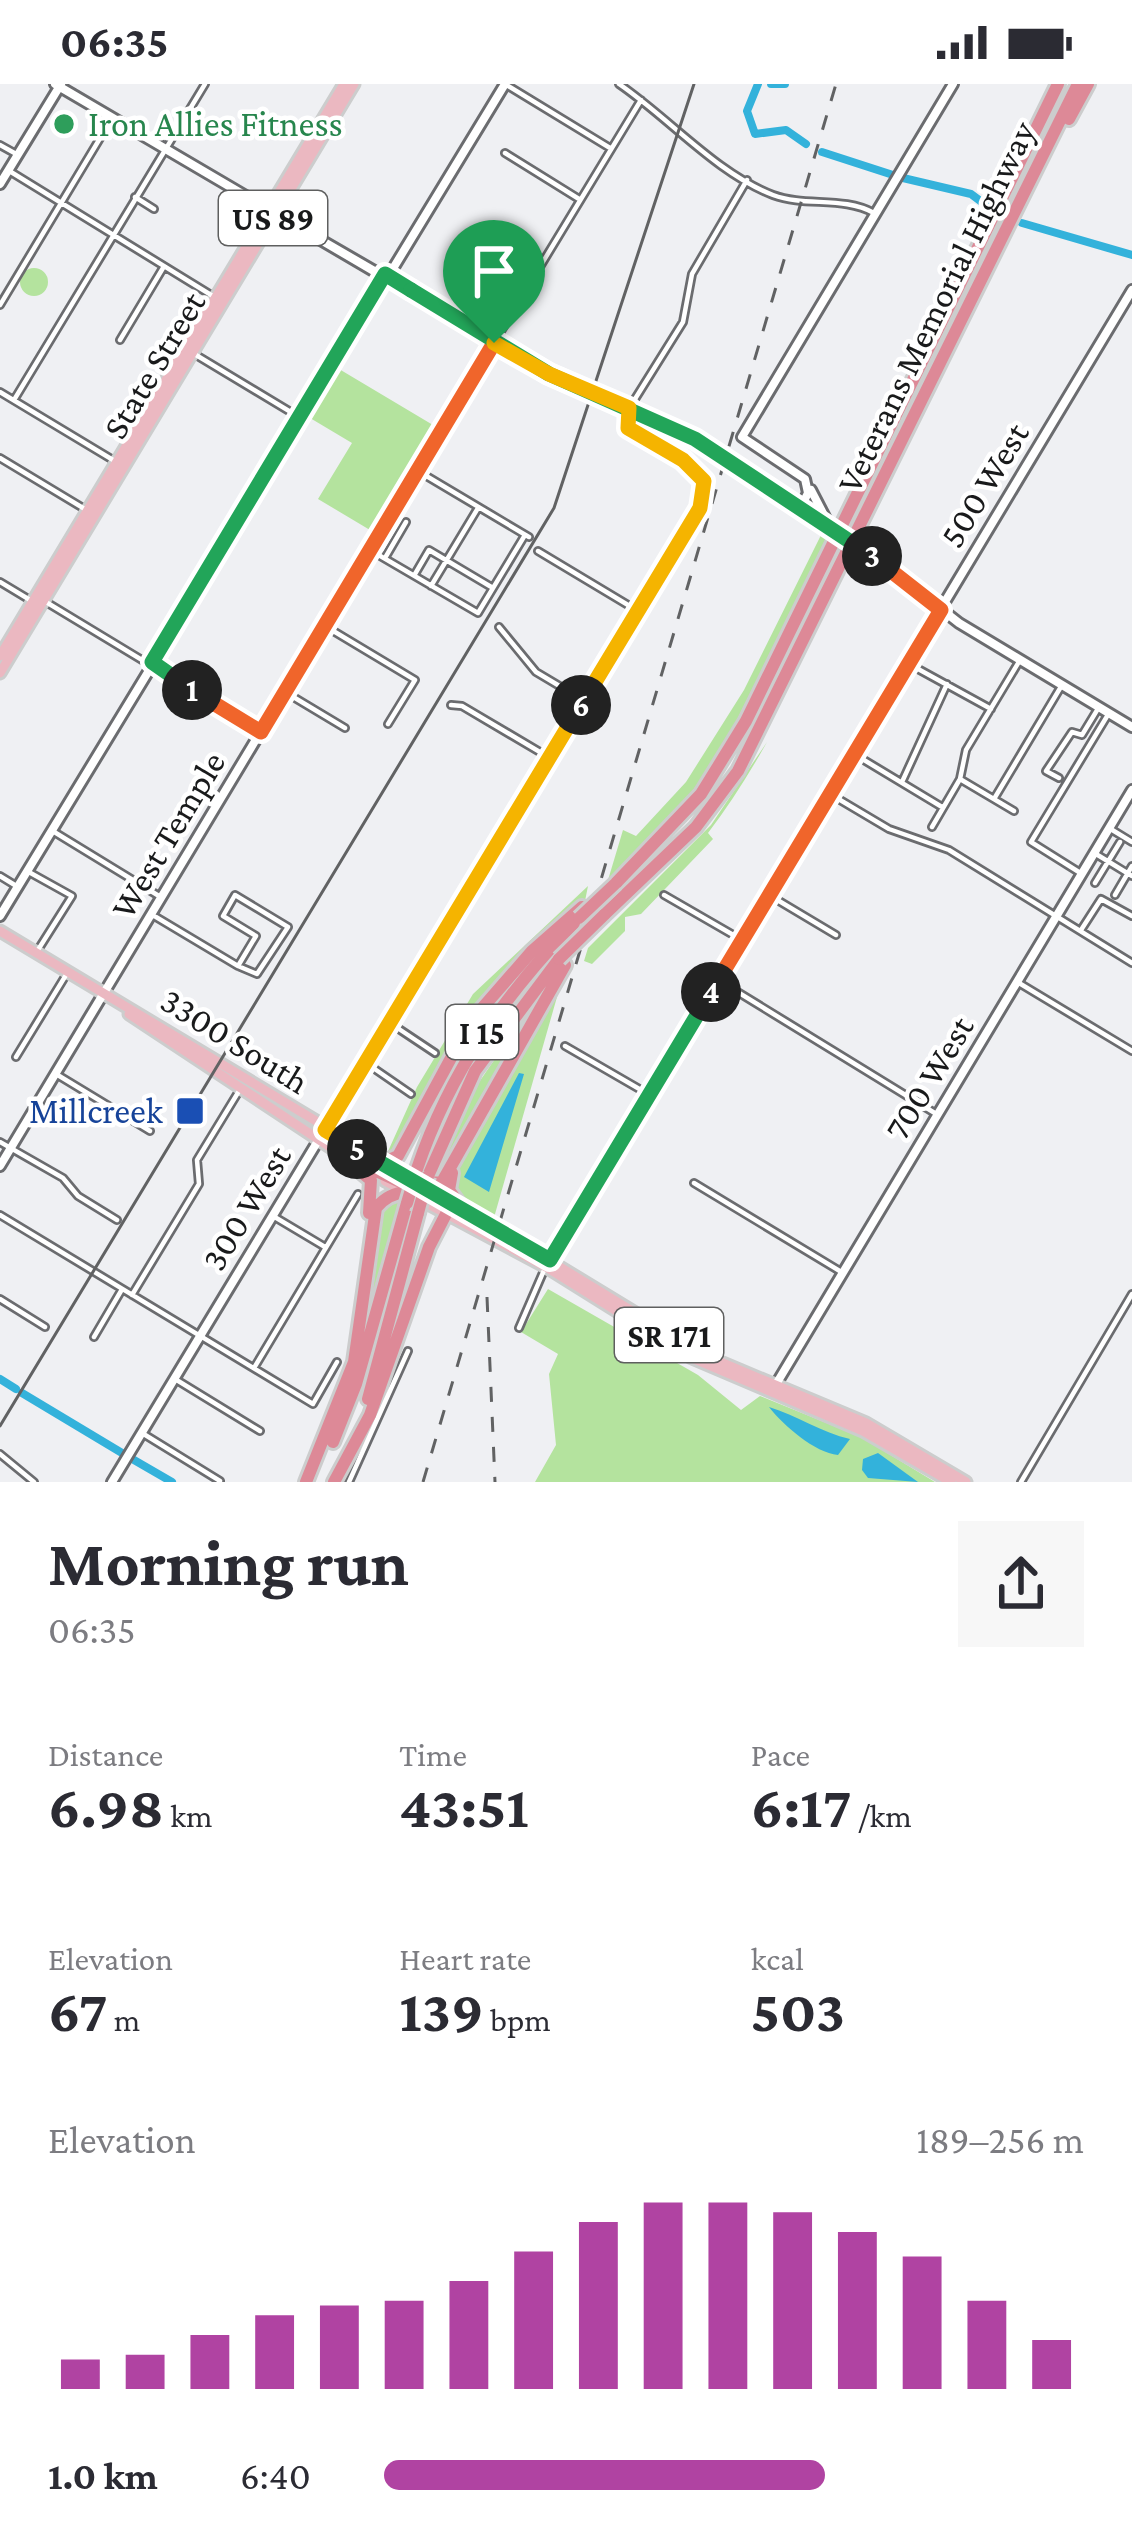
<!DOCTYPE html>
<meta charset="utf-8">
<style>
body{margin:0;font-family:"Crimson Pro",serif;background:#f7f7f7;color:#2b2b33;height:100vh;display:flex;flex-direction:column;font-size:45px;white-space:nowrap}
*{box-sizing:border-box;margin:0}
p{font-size:39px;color:#7c7c81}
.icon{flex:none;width:66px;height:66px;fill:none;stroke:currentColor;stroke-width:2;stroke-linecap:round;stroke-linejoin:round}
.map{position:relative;height:1398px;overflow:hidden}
.drawer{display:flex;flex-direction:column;background:#fff;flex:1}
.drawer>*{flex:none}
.pin{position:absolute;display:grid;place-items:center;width:102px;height:102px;color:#fff;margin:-123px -51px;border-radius:50% 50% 50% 0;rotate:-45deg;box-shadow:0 0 12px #0007}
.pin .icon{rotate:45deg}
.km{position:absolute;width:60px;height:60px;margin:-30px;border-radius:50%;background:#222;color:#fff;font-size:33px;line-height:60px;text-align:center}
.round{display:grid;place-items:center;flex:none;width:126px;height:126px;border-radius:0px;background:#f7f7f7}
.summary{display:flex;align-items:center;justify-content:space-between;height:204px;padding:0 48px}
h1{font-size:66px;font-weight:700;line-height:90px}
.stats{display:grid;grid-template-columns:repeat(3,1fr);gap:18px;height:204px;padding:12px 48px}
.stats div{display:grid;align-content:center}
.stats b{font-size:60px;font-weight:700}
.stats small{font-size:33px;font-weight:400}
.stats p{font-size:33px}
.chart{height:336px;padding:24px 48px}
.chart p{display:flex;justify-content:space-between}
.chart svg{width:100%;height:216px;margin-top:12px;stroke:#b043a2;stroke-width:6}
ul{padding:0 48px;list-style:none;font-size:39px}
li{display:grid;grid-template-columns:192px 144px 1fr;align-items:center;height:90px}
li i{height:30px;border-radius:15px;background:#b043a2}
.status{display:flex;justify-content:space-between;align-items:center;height:84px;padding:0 60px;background:#fff;direction:ltr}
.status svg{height:33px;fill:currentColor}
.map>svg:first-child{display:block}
.green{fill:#b4e39e}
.water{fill:#33b2db}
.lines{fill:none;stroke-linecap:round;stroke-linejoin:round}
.stream{stroke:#33b2db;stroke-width:3}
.river{stroke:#33b2db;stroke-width:8}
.street-casing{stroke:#6b6c6f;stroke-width:10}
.secondary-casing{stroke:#6b6c6f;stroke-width:14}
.primary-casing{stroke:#cccdcd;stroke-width:15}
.highway-casing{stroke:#cccdcd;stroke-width:18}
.street{stroke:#fff;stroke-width:4.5}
.secondary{stroke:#fff;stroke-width:8}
.primary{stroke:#ebb8c1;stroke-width:9}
.highway{stroke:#dd8997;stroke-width:12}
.tram{stroke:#616263;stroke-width:3}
.rail{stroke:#616263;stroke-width:3;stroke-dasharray:15 15;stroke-linecap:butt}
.secondary-bridge-casing{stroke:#6b6c6f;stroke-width:14;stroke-linecap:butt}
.highway-bridge-casing{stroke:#cccdcd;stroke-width:18;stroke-linecap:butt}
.secondary-bridge{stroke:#fff;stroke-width:8}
.highway-bridge{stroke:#dd8997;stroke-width:12}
.split-1-casing{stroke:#fff;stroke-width:24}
.split-2-casing{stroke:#fff;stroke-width:24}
.split-3-casing{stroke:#fff;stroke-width:24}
.split-4-casing{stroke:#fff;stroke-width:24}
.split-5-casing{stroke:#fff;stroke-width:24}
.split-6-casing{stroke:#fff;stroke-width:24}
.split-7-casing{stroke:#fff;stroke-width:24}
.split-1{stroke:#f0652b;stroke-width:15}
.split-2{stroke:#22a559;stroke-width:15}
.split-3{stroke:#22a559;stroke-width:15}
.split-4{stroke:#f0652b;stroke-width:15}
.split-5{stroke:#22a559;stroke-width:15}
.split-6{stroke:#f5b400;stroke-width:15}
.split-7{stroke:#f5b400;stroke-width:15}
.leisure-dot{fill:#2e9e5b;stroke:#fff;stroke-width:4.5}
.transit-dot{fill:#1a4fb4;stroke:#fff;stroke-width:4.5}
.labels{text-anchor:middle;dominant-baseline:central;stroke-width:9;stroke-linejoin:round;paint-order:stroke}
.shield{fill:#fff;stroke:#5e5f5f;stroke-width:3}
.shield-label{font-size:33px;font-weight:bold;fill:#191a1b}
.leisure-label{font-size:36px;fill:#27864d;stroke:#fff;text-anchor:start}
.street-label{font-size:36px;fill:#191a1b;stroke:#fff}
.transit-label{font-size:36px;fill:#164399;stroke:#fff;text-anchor:end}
</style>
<div class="status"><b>06:35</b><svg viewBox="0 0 49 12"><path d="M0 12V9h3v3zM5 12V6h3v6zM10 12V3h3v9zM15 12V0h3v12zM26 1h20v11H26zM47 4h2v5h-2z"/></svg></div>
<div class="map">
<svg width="1132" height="1398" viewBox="0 0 1132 1398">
<rect width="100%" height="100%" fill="#eff0f3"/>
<path class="green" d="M20 198a14 14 0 1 1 28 0a14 14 0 1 1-28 0Z
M334,282L438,344L375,449L318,415L352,359L305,331Z
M824,445L826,452L830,450L718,674L669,737L608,796L623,746L636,752L686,698L744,606Z
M767,658C749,690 730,720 708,749L713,755L641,830L625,833V847L592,880L584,877L588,864L711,741Z
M588,802L585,817C543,853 496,891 465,936C444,965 404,1060 385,1074L417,1003L473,910Z
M563,892L493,1137L455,1110L452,1097Z
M542,906L448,1085L434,1099L475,1004Z
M400,1112L366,1243L364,1242L379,1126Z
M548,1205L698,1291L741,1326L760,1312L861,1353L935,1398H535L556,1361L549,1290L558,1270L521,1248Z"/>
<path class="water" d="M519,989L524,990L489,1108L464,1093Z
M769,1323C796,1331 822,1349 850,1355L838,1371C815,1369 783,1341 769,1323Z
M878,1369L918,1398L868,1394L862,1386L863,1375Z"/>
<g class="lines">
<path class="stream" d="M634,343L707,390"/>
<path class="river" d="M758,0L747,27L755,50L786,46L806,60
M771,0H785
M822,68L893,91
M903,94L971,110L987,122
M1022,139L1132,171
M0,1295L16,1305
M22,1309L122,1369
M134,1376L172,1398"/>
<defs>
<path id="street" d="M505,0L610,64
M619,0C669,34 716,89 773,111C806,123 843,112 874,129
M0,61L18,71
M505,69L579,115
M11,88L216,214
M135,113L154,125
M0,221L111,36
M120,256L163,184
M495,257L641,16
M196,271L299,333
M0,308L113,376
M14,316L205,0
M630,323L683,238L692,190L747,96
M0,374L88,427
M418,387L529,453
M370,466L478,529L525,451
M538,467L638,527
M385,474L406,438
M415,490L429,466L493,504
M0,498L30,516
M431,502L478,424
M46,518L261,648
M325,542L415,596L388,640
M499,543L536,588L583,616
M909,580L991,625
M285,608L345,644
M451,621L462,622L550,674
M854,670L942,723
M1059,694L1046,687L1072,648L1082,651L1099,623
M960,695L1014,727
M902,698L947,600
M830,710L889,745L949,766L1132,879
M994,715L1062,601
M932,743L960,695L966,666L1020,576
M1109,744L1132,758
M51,746L159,812
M1096,770L1132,792
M27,787L72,812L36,869
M1082,790L1031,758L1109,629
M0,792L18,803
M1095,799L1120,758
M664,811L742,856
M769,811L836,851
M1115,811L1132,782
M151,831L156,833L238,882L257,890L288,843L235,811L223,832L256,852L238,882
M1081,846L1101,815L1132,832
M718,896L938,1031
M1019,899L1132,967
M390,939L435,969
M565,962L648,1010
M16,973L66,891
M366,979L411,1010
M56,990L150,1047
M0,1058L63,1094L78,1112L117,1136
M694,1099L843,1189
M0,1131L313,1320L337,1278
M273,1132L325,1163
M132,1211L199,1100L197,1076L239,1007
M0,1215L45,1243
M519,1244L545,1184
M94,1253L121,1207
M254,1284L358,1110
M175,1295L260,1347
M142,1349L220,1397
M0,1370L34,1398
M349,1398L408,1267
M1021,1398L1132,1210"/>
<path id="secondary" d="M55,0L549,290L647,331L713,366
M0,100L61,0
M276,130L433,221
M743,384L826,437
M811,406L826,435
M802,421L808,409L805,395L742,353L953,0
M867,467L959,539L1132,643
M0,832L505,0
M0,1082L494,259
M547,1181L1132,206
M775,1302L1132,706
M112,1398L700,424L705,406L701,392L628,344L629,324"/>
<path id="primary" d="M0,572L344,0
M0,589L354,0
M0,847L446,1115
M129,930L345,1073
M385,1097L546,1183L690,1273L863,1347L951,1398
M481,1135L706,1272L866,1339L966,1398"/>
<path id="highway" d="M1069,35L1088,0
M616,799L701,710L746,637L1058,0
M604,831L696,743L738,687L1078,0
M343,1072L407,1101L442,1098L565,881
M343,1073L371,1096L369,1129
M382,1079L398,1072L471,937L532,867L582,823
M417,1085C450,987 504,912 574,839
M452,1089L449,1106L462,1124
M428,1092L475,987L559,875
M368,1315L418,1129
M333,1358L356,1300L407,1119
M306,1398L354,1278L376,1124C408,1085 451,1131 486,1138
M334,1398L370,1331L429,1163L446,1130"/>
</defs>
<use href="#street" class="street-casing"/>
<use href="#secondary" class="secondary-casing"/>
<use href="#primary" class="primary-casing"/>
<use href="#highway" class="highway-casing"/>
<use href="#street" class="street"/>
<use href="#secondary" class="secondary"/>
<use href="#primary" class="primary"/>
<use href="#highway" class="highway"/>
<path class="tram" d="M0,1342L554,424L694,0"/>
<path class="rail" d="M487,1213L495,1398
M423,1398L836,0"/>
<defs>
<path id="secondary-bridge" d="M713,366L743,384
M826,437L867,467"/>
<path id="highway-bridge" d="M579,834L616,799
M559,875L604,831
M407,1119L417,1085
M418,1129L428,1092"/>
</defs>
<use href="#secondary-bridge" class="secondary-bridge-casing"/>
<use href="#highway-bridge" class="highway-bridge-casing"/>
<use href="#secondary-bridge" class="secondary-bridge"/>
<use href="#highway-bridge" class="highway-bridge"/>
</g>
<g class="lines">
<defs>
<path id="split-1" d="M192,606L261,648L494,259"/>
<path id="split-2" d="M192,606L152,578L385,190L411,206"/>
<path id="split-3" d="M411,206L549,290L695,355L872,472"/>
<path id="split-4" d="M711,908L941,526L872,472"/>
<path id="split-5" d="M357,1065L550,1176L711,908"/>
<path id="split-6" d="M357,1065L325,1046L581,621"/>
<path id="split-7" d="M494,259L549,290L629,324L628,344L683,376L704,397L700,424L581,621"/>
</defs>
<use href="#split-1" class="split-1-casing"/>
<use href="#split-2" class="split-2-casing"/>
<use href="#split-3" class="split-3-casing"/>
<use href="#split-4" class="split-4-casing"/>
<use href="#split-5" class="split-5-casing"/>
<use href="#split-6" class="split-6-casing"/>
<use href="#split-7" class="split-7-casing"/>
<use href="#split-1" class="split-1"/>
<use href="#split-2" class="split-2"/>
<use href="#split-3" class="split-3"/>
<use href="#split-4" class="split-4"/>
<use href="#split-5" class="split-5"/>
<use href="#split-6" class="split-6"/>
<use href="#split-7" class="split-7"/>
</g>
<circle class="leisure-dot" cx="64" cy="40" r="12"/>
<rect class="transit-dot" x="175" y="1012" width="30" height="30" rx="6"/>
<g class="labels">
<g class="shield">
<rect x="219" y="107" width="108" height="54" rx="9"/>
<rect x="446" y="921" width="72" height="54" rx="9"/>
<rect x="615" y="1224" width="108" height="54" rx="9"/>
</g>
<g class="shield-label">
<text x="273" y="134">US 89</text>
<text x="482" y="948">I 15</text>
<text x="669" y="1251">SR 171</text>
</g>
<g class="leisure-label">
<text x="88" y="40">Iron Allies Fitness</text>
</g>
<g class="street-label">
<text transform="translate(936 223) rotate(-64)">Veterans Memorial Highway</text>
<text transform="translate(154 281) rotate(-59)">State Street</text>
<text transform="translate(984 401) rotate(-59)">500 West</text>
<text transform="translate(168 751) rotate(-59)">West Temple</text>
<text transform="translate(235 957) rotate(32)">3300 South</text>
<text transform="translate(929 994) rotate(-59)">700 West</text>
<text transform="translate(246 1124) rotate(-59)">300 West</text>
</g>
<g class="transit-label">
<text x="163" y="1027">Millcreek</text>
</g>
</g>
</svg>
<div class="pin" style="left:494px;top:259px;background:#1e9e55"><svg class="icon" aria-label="arrive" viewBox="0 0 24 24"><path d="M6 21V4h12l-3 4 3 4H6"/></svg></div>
<b class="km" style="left:192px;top:606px">1</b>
<b class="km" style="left:872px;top:472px">3</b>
<b class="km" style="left:711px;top:908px">4</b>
<b class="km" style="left:357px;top:1065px">5</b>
<b class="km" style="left:581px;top:621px">6</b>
</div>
<section class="drawer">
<div class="summary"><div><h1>Morning run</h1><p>06:35</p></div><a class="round"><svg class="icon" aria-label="share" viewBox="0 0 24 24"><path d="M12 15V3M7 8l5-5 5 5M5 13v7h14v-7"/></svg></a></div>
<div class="stats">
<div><p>Distance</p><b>6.98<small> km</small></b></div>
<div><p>Time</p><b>43:51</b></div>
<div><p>Pace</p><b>6:17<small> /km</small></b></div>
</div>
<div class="stats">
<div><p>Elevation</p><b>67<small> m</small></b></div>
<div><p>Heart rate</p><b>139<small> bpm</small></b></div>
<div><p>kcal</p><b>503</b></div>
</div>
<div class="chart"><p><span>Elevation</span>189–256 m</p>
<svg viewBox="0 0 160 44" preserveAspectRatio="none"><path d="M5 44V38M15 44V37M25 44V33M35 44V29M45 44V27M55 44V26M65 44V22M75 44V16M85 44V10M95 44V6M105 44V6M115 44V8M125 44V12M135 44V17M145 44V26M155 44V34"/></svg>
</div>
<ul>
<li><b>1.0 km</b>6:40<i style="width:63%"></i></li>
</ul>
</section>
